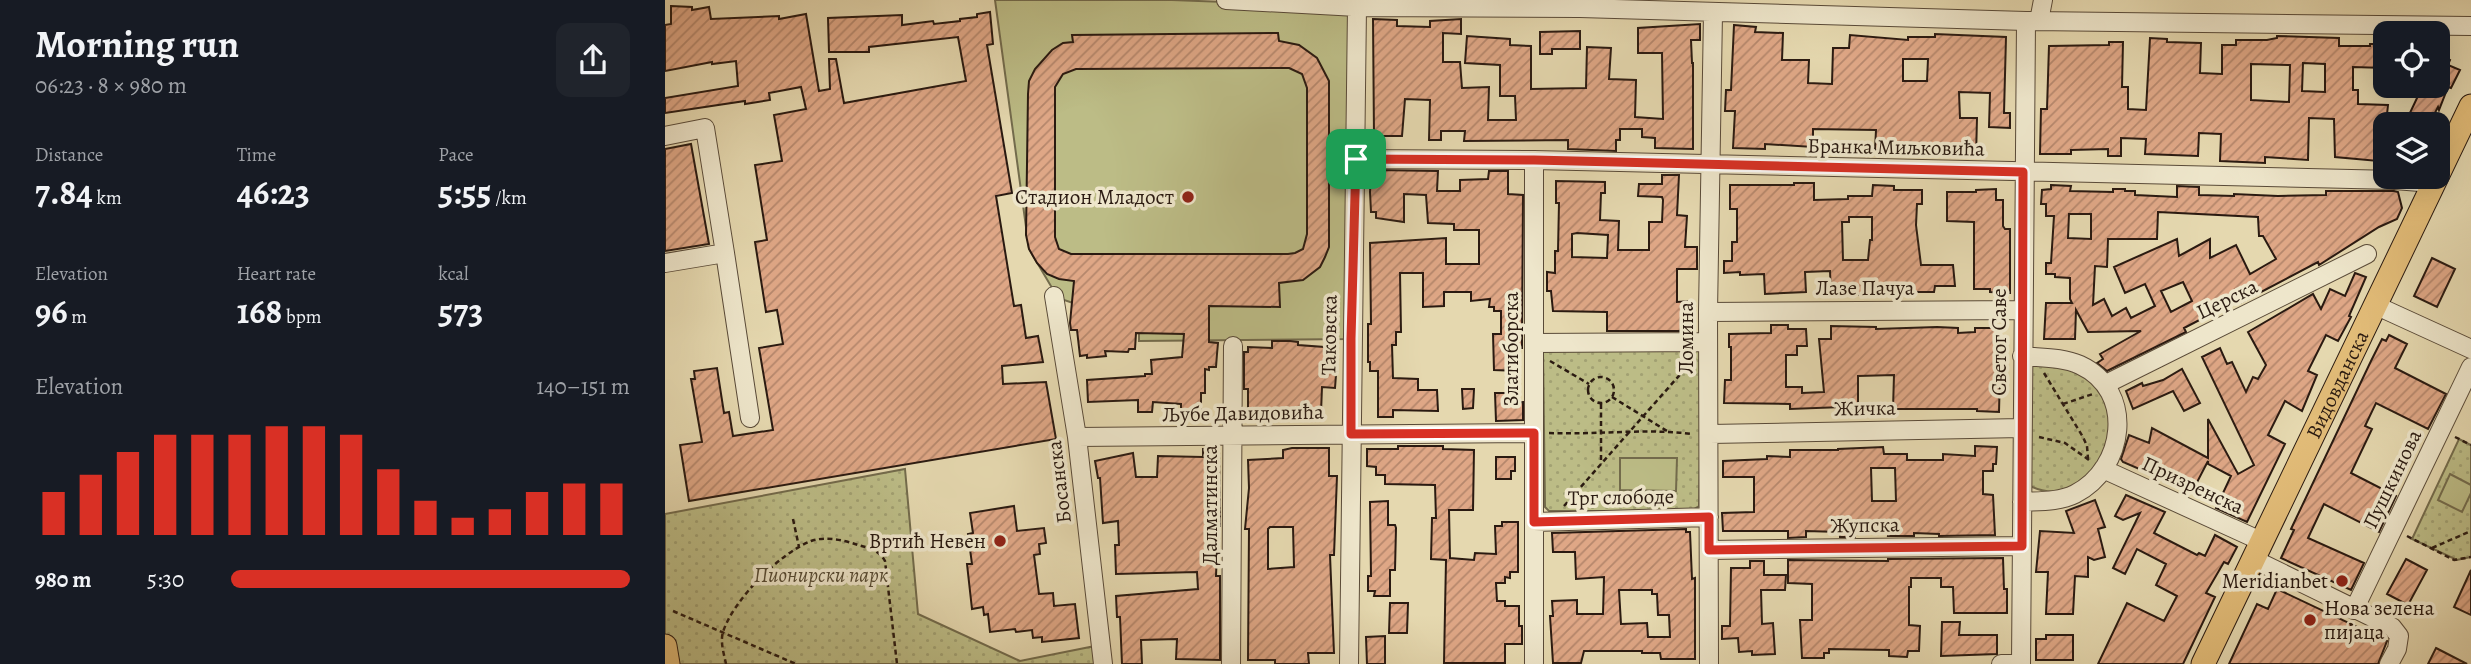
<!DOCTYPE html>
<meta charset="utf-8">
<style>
body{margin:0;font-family:Alegreya,serif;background:#20242c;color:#f1f3f6;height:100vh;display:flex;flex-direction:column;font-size:26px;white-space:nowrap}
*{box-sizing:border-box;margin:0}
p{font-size:23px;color:#9ea1a6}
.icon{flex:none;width:38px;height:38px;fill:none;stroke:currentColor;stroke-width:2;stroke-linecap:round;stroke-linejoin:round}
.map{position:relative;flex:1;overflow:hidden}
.drawer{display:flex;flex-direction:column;background:#171b24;width:665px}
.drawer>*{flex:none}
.tools{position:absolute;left:1708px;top:21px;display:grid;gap:14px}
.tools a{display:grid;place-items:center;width:77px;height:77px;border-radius:14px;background:#171b24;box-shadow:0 7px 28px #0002;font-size:35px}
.pin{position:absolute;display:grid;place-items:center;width:60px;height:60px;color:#fff;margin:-30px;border-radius:14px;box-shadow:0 4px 10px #0006}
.round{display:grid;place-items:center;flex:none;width:74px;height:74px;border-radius:14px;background:#20242c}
.headline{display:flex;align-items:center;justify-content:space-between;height:119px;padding:0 35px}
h1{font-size:38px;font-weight:700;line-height:52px}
.stats{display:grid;grid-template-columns:repeat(3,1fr);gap:10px;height:119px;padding:7px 35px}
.stats div{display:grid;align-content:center}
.stats b{font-size:35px;font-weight:700}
.stats small{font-size:19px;font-weight:400}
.stats p{font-size:19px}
.chart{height:196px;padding:14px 35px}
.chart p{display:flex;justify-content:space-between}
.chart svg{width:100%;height:126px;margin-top:7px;stroke:#d93025;stroke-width:6}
ul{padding:0 35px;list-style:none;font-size:23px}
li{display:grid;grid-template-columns:112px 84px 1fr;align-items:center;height:52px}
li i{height:18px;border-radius:9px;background:#d93025}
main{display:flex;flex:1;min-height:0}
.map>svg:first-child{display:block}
.grass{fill:url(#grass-dots);stroke:#736b4c;stroke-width:2}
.garden{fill:#bcbc86;stroke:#736b4c;stroke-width:2}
.building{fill:url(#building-hatch);stroke:#2a1a11;stroke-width:2;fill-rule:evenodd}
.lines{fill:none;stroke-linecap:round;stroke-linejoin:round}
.minor-casing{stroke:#594a38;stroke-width:20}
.major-casing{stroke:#2a1a11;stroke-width:25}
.path{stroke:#2a1a11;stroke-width:2.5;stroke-dasharray:5 3.5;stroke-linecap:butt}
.minor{stroke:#eee6cb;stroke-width:18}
.major{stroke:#e2bc78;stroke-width:23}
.route-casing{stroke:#fff;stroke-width:14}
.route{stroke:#d93025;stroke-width:9}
.poi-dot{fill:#8f2418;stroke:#eee6cb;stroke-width:2.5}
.labels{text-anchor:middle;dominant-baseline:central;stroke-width:7;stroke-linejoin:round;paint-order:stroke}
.street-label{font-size:21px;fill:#2a1a11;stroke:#eee6cb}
.poi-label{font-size:21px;fill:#2a1a11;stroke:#eee6cb;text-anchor:end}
.park-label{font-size:21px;font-style:italic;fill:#564b34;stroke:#eee6cb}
</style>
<main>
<section class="drawer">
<div class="headline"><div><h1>Morning run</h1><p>06:23 · 8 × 980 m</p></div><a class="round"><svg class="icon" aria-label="share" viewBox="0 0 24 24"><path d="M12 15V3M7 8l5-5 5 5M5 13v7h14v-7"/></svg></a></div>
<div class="stats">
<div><p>Distance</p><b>7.84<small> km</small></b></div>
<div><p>Time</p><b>46:23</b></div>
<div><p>Pace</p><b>5:55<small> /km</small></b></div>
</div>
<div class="stats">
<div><p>Elevation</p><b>96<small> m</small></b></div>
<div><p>Heart rate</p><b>168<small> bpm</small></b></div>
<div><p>kcal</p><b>573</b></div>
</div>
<div class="chart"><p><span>Elevation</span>140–151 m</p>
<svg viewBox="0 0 160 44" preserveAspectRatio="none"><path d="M5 44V29M15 44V23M25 44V15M35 44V9M45 44V9M55 44V9M65 44V6M75 44V6M85 44V9M95 44V21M105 44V32M115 44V38M125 44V35M135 44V29M145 44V26M155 44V26"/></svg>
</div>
<ul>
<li><b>980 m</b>5:30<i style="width:100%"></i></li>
</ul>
</section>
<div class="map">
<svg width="1806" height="664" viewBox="0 0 1806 664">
<defs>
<pattern id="grass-dots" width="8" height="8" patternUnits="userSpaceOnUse" patternTransform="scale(1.75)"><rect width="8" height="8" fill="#bcbc86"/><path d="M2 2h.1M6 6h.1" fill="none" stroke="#a2a173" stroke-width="1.8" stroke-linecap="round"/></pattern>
<pattern id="building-hatch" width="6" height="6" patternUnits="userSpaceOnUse" patternTransform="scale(1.75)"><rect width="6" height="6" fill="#dfa786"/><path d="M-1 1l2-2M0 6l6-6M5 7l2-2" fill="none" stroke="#b5876c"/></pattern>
</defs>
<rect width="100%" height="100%" fill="#e5d8af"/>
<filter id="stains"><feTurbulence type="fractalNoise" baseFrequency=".00286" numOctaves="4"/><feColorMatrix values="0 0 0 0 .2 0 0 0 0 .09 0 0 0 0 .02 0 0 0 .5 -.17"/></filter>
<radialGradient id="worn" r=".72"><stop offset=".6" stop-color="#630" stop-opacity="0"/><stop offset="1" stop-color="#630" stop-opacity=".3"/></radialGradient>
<path class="grass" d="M1030,346L1037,353L1034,506L1026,511H884L880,507L878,352L884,348Z
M1379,363C1396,367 1423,370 1434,385C1437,389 1438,396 1440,400C1458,446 1417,511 1365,486L1364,367Z
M1794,439L1806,445V557L1792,560L1747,539Z
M240,469L253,614L355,661L435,645L438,664H3L0,646V514Z"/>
<path class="garden" d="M330,0H507L692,7L686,339L474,341V305L408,303L393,298L364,249Z
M955,458H1012L1011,491L955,490Z
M1785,474L1806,485V493L1797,512L1773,500Z"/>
<path class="building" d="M6,6L27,7V10L44,7L46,19L114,16V19L141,14L154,91L165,89L164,59H171L179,103L301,81L293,37L204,47V52H164L163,18L237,15V25L268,21L269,24L295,21V19L312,17V14L325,12L328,44L322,45L347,193L331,196L349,306L356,305L361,338L373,336L378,362L337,366L338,384L381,382L391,439L24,501L15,445L37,442L26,379H30L29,371L52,368L59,413L64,412L68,436L108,430L94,348L118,344L112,310L101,312L90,242L102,240L90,165L117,161L109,115L141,109L136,87L104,93L105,100L80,104V101L0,113V98L73,86L71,61L47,64V62L0,71V25L6,24Z
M708,19L732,20V26L765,27V21L796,19V34L778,33V62H795L797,88L824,87L823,120H851L850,96H835V65L800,63L802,36L845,39V45L866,46V89L921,88L922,47L946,48L944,79L971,80L970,117L998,119L997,53H973V28L1035,24V40H1026L1027,63H1028V149L990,148V138L977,137V129H955V140H951V151L903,149V140L799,141L800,131H776V140H764L765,100L740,99L737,136H709Z
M1069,25L1091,27L1090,32L1118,33L1117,60H1144L1143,83L1167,84L1168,48H1184L1185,35L1243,40V37H1270V34L1341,37L1339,113H1345V128L1324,127L1325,93L1294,92L1295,118H1312L1311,157L1210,150L1211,130L1148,129V147L1100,144V149L1068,148L1070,111H1060L1061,90H1066ZM1238,59H1263L1262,81H1238Z
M915,31V49H887V54H875V32Z
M613,33L614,41L634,45L652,58L664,81V247L660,257L655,267L638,280L614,283L615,307L544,306V342L553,343L552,354L551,367H544V370L540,369V393H536V414H516V404L488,402L487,412H473V400L423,402L422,380L480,376V374H487L486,360L517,357L519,334L471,333L470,349H464L463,352L440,351L441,356L422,358V355L415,356L412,330H406L405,323L409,281L394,279L382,274L372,263L364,249L361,235L363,94L364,81L370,69L387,50L398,43L408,42L407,35ZM624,68L637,74L642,88V234L638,249L630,253L623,254H406L394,249L390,237V87L398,74L411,69Z
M1612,36L1674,38V46H1705V44H1720V68L1688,67V90H1693V104L1723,105L1718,151H1713V161L1670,157L1669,119L1644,118L1643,160L1600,157V163L1555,161L1556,134L1534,133L1533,156L1480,154L1481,139L1456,138V156H1443V149L1406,150V154H1375L1376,109H1382L1384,46L1444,45V42H1458L1457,87H1463V109L1481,110L1485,38L1502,39V42L1536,43L1535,73L1557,74V45H1571V40H1602L1612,38ZM1638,63L1660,64V92L1637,91ZM1586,64L1625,65L1624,102L1586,100Z
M1773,54L1785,60L1783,65L1795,70L1786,88L1783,87L1774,110L1773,107L1764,124H1757L1743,117L1753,96L1730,86H1773Z
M26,144L44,244L0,251V149Z
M711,170L773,171L772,191H795V180L823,179L824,171H843V194L858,195L857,340V348H854L853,371L829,370L828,334H836V311H829V307H824L825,299L806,301V292H779V306L758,307V273H735L736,332H731V345H727L728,378L753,379V390H772L773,411L728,410V417H713V371H705V362H703V324H706L705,243L781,238V264H814V230H789V224L763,223L761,195L739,194V222L711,218V212H706L705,192L706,176Z
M997,175H1014L1012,215L1022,216L1020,247H1032V269H1012V302L1026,301V331H942V312L888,311L886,291H882V272L890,273V251H893L894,203H891V181L940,182V193H936L935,220L954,221L953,250H984V222H997L998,200L997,197L973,196L974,184H997ZM912,233L943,235L942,258L907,257V234Z
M1129,183H1149V200L1183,199V196H1207L1208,185L1229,186V190H1257V204H1252L1251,225L1256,265H1288L1290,286H1270L1269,292H1249V294L1166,295L1165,271L1140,272L1141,292L1100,294L1099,274L1075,275V272L1059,273V261H1067V242H1072V209H1065V185H1129ZM1184,217H1207V240H1205L1203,260H1178L1177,222H1184Z
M1386,185L1406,186L1405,191L1448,192V189H1460V191H1470V195L1512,197V186L1534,187V195L1569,196V194L1613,196L1661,195V191H1729L1733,192L1737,208L1732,219L1714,227L1654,265L1653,262L1577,302L1576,299L1544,315L1519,328L1521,332L1442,371L1432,363L1438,359L1435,354L1476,331L1423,332L1411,310L1410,339H1379L1381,303H1407L1405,299V278L1390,277V274H1381V263H1386L1389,216H1381V204H1376L1377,190L1386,189ZM1493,212L1593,217L1594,236H1598L1611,259L1585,274L1571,245L1545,258V239L1514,256L1512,239L1449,267L1460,293L1480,284L1490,306L1466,318L1461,308L1447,316L1439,299L1428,305L1430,266L1442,267L1443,239H1492ZM1404,214H1426V239L1403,238ZM1518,282L1527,301L1506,312L1496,291Z
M1331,189V200H1338V226L1340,229H1345V293L1325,292V289H1309V222L1282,221V192H1311V190Z
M1767,258L1790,269L1772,307L1749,296Z
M1690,273L1701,277L1684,316L1686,317L1673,341L1661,335L1643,371L1652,375L1637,411L1620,401L1603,435L1620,444L1582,522L1551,508L1566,476L1543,464V461L1527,492L1488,471L1486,474L1458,462L1456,459L1464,435L1484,443L1487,428L1543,458V419L1573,474L1589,465L1537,357L1555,348L1562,364L1567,362L1581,392L1588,377L1593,379L1601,365L1583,332L1648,294L1656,309L1665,289L1680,296Z
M1106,325H1123V329H1141L1142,346H1132V355H1121V387H1137V393L1159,392L1154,339H1166V326L1211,327V329L1272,327L1293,328V333L1310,332V328H1335V339H1331L1330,365H1334L1335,372L1334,412L1312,411V409H1228L1229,375L1193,376V404H1189L1188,409L1178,407L1125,409V404L1059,403L1060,380H1066V347H1064V334L1106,333Z
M1724,335L1742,344L1730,368L1781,394L1763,429L1711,403L1700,426L1707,429L1686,473L1731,496L1714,532L1659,504L1643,538L1699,563L1686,590L1616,558L1629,530L1626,529L1706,361L1717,339L1721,341Z
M607,341H625L633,342V345L673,348L670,388L657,387L656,413L624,411V413H583V389H579V352H583V347L607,348Z
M1517,369L1535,403L1519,411L1508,391L1468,409L1461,391L1477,383L1478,386L1498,380Z
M797,389H809L808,408L798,409Z
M830,393H842V403L858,402V420L831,421Z
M733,446H778V449L809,450L808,510H784L785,558L809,560L810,553L831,554L830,526H837V522H853V572H845V578L840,577V583H831L832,601H840V606H854V626H857V644H840V663H779L781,560L766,559L767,518H771L770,485L720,484V475H711V467L702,466V449H733Z
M1310,446L1332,447L1331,464H1328V471H1318V494L1328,495L1330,535L1274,536V534L1249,533V536H1223L1224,531H1190V537H1175V532L1141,531V537L1123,538V531H1058L1057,513L1089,512V477H1058V461L1102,459V456L1125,457V450H1173V449L1218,447L1219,454H1242V460H1278V454L1310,456ZM1206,468H1230L1231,501H1207Z
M627,448H664V476H672L669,555H665L669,653H643L644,664H610V660H583L584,529H580L584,488L583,460L618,458V450ZM605,527H628L629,567L603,569V529Z
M538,449L554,450L555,526H553L551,576H555V660L511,659L512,639L476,640L477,664H457L455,617H452L451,596L533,589L532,572L451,574L450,545H454L453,521L438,523L435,478H433L430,461L468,453L471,477H492L493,456L538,457Z
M831,457H850V471H846V479H831Z
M1461,495L1500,512L1489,533L1532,555L1534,553L1540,556L1550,535L1572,547L1563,564L1559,562L1541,593L1550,597L1518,664H1433L1462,603L1499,621L1512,596L1491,585L1501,564L1472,549L1460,574L1448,568L1475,513L1458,520L1450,516Z
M1430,500L1440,527L1433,529L1440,557L1429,560L1423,557V577L1410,576L1408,614H1381L1383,572H1371L1375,531L1409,533L1401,511Z
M723,501V525H730L731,528L730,570H725V596H709L710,591H703V576H706L705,502Z
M349,506L352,531L379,528L381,543L374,544L375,554L369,555L374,594L388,593L389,606L410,604L414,638L377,642V637L368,638L367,630L351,632L350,629L325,632L323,614L319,615L318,607L307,609L302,564H307L303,534L308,533L305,513Z
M1021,529V532H1025L1027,579L1030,578V659H996L995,653H977V651H919L916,663H888L885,616H888L887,601L912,600V614H938L939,577L911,579L910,552H888L887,533ZM954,590H987V594H992L993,615H1004L1005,637H983L982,623L956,624Z
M1338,558L1339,589H1342V613H1289L1288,587H1276V578H1246V587H1244V625L1255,626L1254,651H1243L1242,657L1224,656V650L1164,649V653H1159V658H1137L1135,620H1147V584L1123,583V560L1223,561V559Z
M1741,559L1762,570L1743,605L1722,594Z
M1085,561H1099V575H1121L1120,590H1096L1097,624L1108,623L1110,654L1087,655V651L1074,652L1073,638L1057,639V626H1065L1066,568H1085Z
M1806,570V615L1789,607Z
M1612,589L1722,641L1713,664H1564L1592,604L1603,609Z
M725,603H743L742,633H724Z
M1277,622H1295L1294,635H1332V654L1276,656Z
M1381,635H1408V660H1371V639H1381Z
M720,636V664H702L701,637Z
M1771,648L1802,664H1763Z"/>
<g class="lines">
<defs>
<path id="minor" d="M561,0L692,7L915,8L1361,21L1806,26
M1374,21L1378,0
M0,136L40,128L60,253
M691,159L869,160L1730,180L1755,182L1767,189
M869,160V664
M0,263L60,253L85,418
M389,296L412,437L438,664
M1712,306L1806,349
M1043,312L1357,310
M869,343L1043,342
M1357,356C1376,358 1397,357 1415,365C1471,391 1460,469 1410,494C1394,502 1374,501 1357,502
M1441,384L1702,254
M1045,434L1356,428
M412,437L869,433
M1438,469L1598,542
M869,522L1044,517
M1044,550L1357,546
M1590,560L1727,627L1734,636L1732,649L1724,664
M1689,610L1806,367
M566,664L568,346
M684,664L692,7
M1044,664L1043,312L1048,13
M1336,664H1356
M1356,664L1361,21"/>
<g id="major">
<path d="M0,646L3,664"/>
<path id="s1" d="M1538,664L1806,106"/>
</g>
</defs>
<use href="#minor" class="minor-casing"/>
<use href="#major" class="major-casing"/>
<path class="path" d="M885,361L924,384
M1379,373L1418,437L1422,446L1423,459
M923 390a13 13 0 1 1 26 0a13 13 0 1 1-26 0Z
M947,397L1002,431
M936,404V464
M1398,404L1428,394
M884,433C932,435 980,428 1027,434
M1374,437L1400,443L1424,460
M1790,437L1806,445
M899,506L1027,361
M128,519L134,547
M1742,536L1789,560L1806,557
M1767,548L1806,531
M8,611L131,664
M61,664C59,654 55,642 58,632C68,600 115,553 146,541C160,536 179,540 193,545C204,548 214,550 220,561L232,664"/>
<use href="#minor" class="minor"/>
<use href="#major" class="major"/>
</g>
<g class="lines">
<defs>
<path id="route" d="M691,159L869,160L1358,172L1357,546L1044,550V517L869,522V433L686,434V339Z"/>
</defs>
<use href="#route" class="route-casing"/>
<use href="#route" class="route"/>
</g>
<g class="poi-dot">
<circle cx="523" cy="197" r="7"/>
<circle cx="335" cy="541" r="7"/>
<circle cx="1677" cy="581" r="7"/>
<circle cx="1645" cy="620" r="7"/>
</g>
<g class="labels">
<g class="street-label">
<text transform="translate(1231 147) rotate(1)">Бранка Миљковића</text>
<text x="1200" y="288">Лазе Пачуа</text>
<text transform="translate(1562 299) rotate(-26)">Церска</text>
<text transform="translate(664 335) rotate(-89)">Таковска</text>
<text transform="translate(1021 338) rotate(-90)">Ломина</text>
<text transform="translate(1334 342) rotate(-90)">Светог Саве</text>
<text transform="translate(846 349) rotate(-90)">Златиборска</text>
<text stroke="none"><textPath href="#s1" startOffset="310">Видовданска</textPath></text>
<text transform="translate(1200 408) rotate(-1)">Жичка</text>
<text transform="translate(578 413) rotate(-1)">Љубе Давидовића</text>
<text transform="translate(1727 479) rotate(-64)">Пушкинова</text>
<text transform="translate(394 482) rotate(-97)">Босанска</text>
<text transform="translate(1528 485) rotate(25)">Призренска</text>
<text transform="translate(956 497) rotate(-1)">Трг слободе</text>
<text transform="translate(545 505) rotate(-90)">Далматинска</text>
<text transform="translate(1200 525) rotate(-1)">Жупска</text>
</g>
<g class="poi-label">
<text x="509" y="197">Стадион Младост</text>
<text x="321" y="541">Вртић Невен</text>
<text x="1663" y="581">Meridianbet</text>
<text x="1659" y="608" text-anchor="start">Нова зелена<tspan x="1659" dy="24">пијаца</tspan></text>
</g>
<g class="park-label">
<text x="156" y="575">Пионирски парк</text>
</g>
</g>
<rect width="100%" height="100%" filter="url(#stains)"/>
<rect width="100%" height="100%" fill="url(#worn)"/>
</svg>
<div class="tools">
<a><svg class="icon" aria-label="locate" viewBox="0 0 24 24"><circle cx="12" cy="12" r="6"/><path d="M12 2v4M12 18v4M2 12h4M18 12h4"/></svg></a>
<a><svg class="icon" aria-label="layers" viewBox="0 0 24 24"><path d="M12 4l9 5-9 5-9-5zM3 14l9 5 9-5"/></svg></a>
</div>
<div class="pin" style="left:691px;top:159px;background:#1e9e55"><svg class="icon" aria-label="arrive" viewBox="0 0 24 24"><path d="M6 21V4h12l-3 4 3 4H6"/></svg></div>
</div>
</main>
